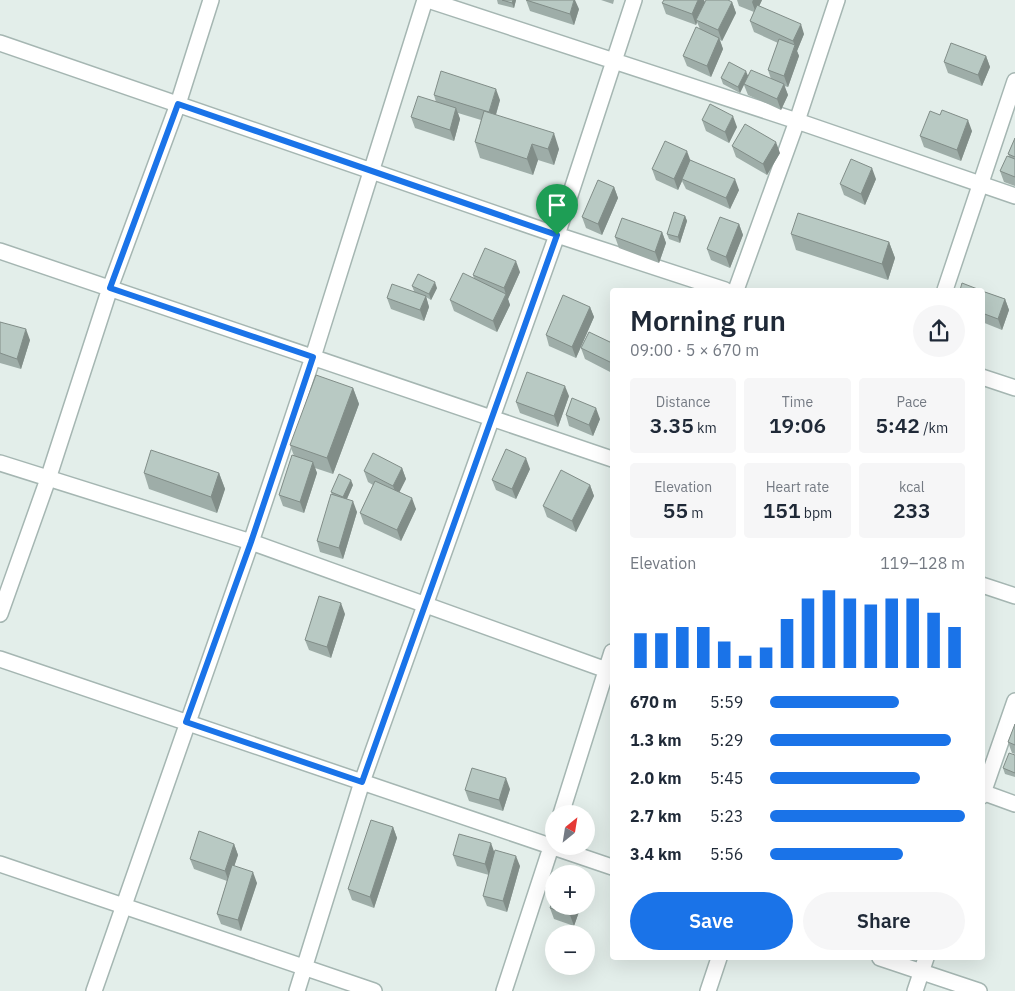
<!DOCTYPE html>
<meta charset="utf-8">
<style>
body{margin:0;font-family:"IBM Plex Sans",sans-serif;background:#f6f6f7;color:#1f2937;height:100vh;display:flex;flex-direction:column;font-size:19px;white-space:nowrap}
*{box-sizing:border-box;margin:0}
p{font-size:16px;color:#747a83}
.icon{flex:none;width:28px;height:28px;fill:none;stroke:currentColor;stroke-width:2;stroke-linecap:round;stroke-linejoin:round}
.map{position:relative;flex:1;overflow:hidden}
.panel{position:absolute;left:610px;top:288px;width:375px;height:672px;display:flex;flex-direction:column;background:#fff;border-radius:5px;box-shadow:0 5px 20px #0002}
.panel>*{flex:none}
.needle{width:32px;rotate:30deg}
.fabs{position:absolute;left:545px;top:805px;display:grid;gap:10px}
.fabs a{display:grid;place-items:center;width:50px;height:50px;border-radius:50%;background:#fff;box-shadow:0 5px 20px #0002;font-size:25px}
.pin{position:absolute;display:grid;place-items:center;width:42px;height:42px;color:#fff;margin:-51px -21px;border-radius:50% 50% 50% 0;rotate:-45deg;box-shadow:0 0 5px #0007}
.pin .icon{rotate:45deg}
.round{display:grid;place-items:center;flex:none;width:52px;height:52px;border-radius:26px;background:#f6f6f7}
.overview{display:flex;align-items:center;justify-content:space-between;height:85px;padding:0 20px}
h1{font-size:28px;font-weight:600;line-height:38px}
.metrics{display:grid;grid-template-columns:repeat(3,1fr);gap:8px;height:85px;padding:5px 20px}
.metrics div{display:grid;align-content:center;border-radius:5px;background:#f6f6f7;text-align:center}
.metrics b{font-size:21px;font-weight:600}
.metrics small{font-size:14px;font-weight:400}
.metrics p{font-size:14px}
.chart{height:140px;padding:10px 20px}
.chart p{display:flex;justify-content:space-between}
.chart svg{width:100%;height:90px;margin-top:5px;stroke:#1a73e8;stroke-width:6}
.cta{display:flex;gap:10px;margin-top:auto;padding:10px 20px}
.cta a{flex:1;height:58px;border-radius:30px;background:#1a73e8;color:#fff;font-size:20px;font-weight:600;line-height:58px;text-align:center}
.cta a+a{background:#f6f6f7;color:#1f2937}
ul{padding:0 20px;list-style:none;font-size:16px}
li{display:grid;grid-template-columns:80px 60px 1fr;align-items:center;height:38px}
li i{height:12px;border-radius:6px;background:#1a73e8}
.map>svg:first-child{display:block}
.lines{fill:none;stroke-linecap:round;stroke-linejoin:round}
.street-casing{stroke:#a5b6b2;stroke-width:18}
.street{stroke:#fff;stroke-width:15}
.wall{fill:#9eada8}
.shaded-wall{fill:#818d88}
.building{fill:#b8c9c3;stroke:#818d88}
.route-casing{stroke:#fff;stroke-width:10}
.route{stroke:#1a73e8;stroke-width:6}
</style>
<div class="map">
<svg width="1015" height="991" viewBox="0 0 1015 991">
<rect width="100%" height="100%" fill="#e3eeea"/>
<g class="lines">
<defs>
<path id="street" d="M428,0L797,121L1015,196
M0,43L557,235L725,290
M0,251L612,459
M736,290L797,121L837,0
M945,290L1015,81
M982,377L1015,388
M0,463L251,542L612,672
M982,585L1015,596
M0,614L48,479L110,288L178,104L211,0
M0,659L612,867
M982,792L1015,804
M982,796L1015,701
M561,814L612,652
M0,864L374,991
M880,958L979,991
M94,991L251,542L313,357L425,0
M297,991L362,782L557,235L634,0
M504,991L554,838
M708,991L719,958
M915,991L926,958"/>
</defs>
<use href="#street" class="street-casing"/>
<use href="#street" class="street"/>
</g>
<path class="wall" d="M497,0H516L514,8L498,4Z
M526,0L579,9L574,25L530,11Z
M601,0H614L613,4Z
M737,0H762L759,6L804,34L797,51L799,56L788,87L784,86L788,95L781,110L748,95L744,85L740,93L723,84L721,78L748,75L771,79L768,70L778,43L754,32L750,21L754,12L739,6Z
M732,2L736,13L722,41L720,40L723,49L711,77L687,66L683,56L700,29L697,22L696,25L666,14L662,3Z
M986,56L990,67L982,86L948,73L944,62Z
M434,95L500,100L496,115L559,149L554,165L538,160L533,175L480,158L475,142L481,120L458,113L460,119L454,141L415,128L411,117L436,102Z
M940,115L972,131L961,161L924,147L920,136Z
M702,120L737,127L729,143L706,131Z
M1015,138V186L1004,182L1000,171L1009,156L1008,154Z
M732,146L780,153L767,175L736,157Z
M691,160L739,190L730,209L686,189L682,181L678,190L656,180L652,169Z
M876,179L865,205L844,195L840,184Z
M614,187L618,198L602,235L586,228L582,217Z
M685,216L687,221L680,243L669,239L667,234Z
M739,224L743,235L730,268L711,260L707,249Z
M662,232L666,243L659,263L619,248L615,237Z
M791,234L889,242L895,258L888,280L796,250Z
M520,272L508,299L510,305L497,332L454,311L450,300L474,279L473,275Z
M412,286L437,288L431,300L426,297L429,307L424,321L391,309L387,298L414,291Z
M982,291L1005,299L1009,310L1002,330L982,322Z
M590,307L594,317L576,358L549,346L546,335Z
M0,322L30,340L21,369L0,363Z
M612,343V373L585,359L581,348Z
M353,388L359,404L333,474L315,468L317,473L304,513L283,506L279,495L294,456L290,445Z
M569,396L558,427L520,413L516,402Z
M566,415L600,419L593,436L569,426Z
M402,468L406,479L399,492L416,509L401,541L364,524L360,513L373,485L368,482L364,471Z
M530,469L516,499L496,490L492,480Z
M144,473H219L225,489L217,513L149,489Z
M353,485L347,499L357,512L343,559L320,552L317,541L332,494L331,492Z
M590,485L594,496L576,532L547,517L543,506Z
M345,614L331,658L309,650L305,640Z
M1015,724V754L1012,753L1008,742Z
M1015,755V777L1005,774L1003,768Z
M510,789L503,811L469,801L465,790Z
M393,827L397,838L374,908L352,900L348,889Z
M234,844L238,855L234,866L257,883L241,931L221,924L217,914L227,881L194,869L190,859Z
M494,854L520,866L507,912L487,906L483,896L489,875L457,866L453,855Z
M554,906H581L574,926L554,919L550,908Z"/>
<path class="shaded-wall" d="M513,0H516L514,8L512,3Z
M574,0H575L579,9L574,25L570,14Z
M698,0H704L705,2L696,20L697,22L696,25L692,14Z
M753,0H762L756,13L752,2Z
M732,2L736,13L722,41L718,30Z
M801,24L804,34L797,51L799,56L788,87L784,76L795,46L793,41Z
M719,38L723,49L711,77L707,66Z
M986,56L990,67L982,86L978,75Z
M746,71L748,76L740,93L738,87Z
M784,84L788,95L781,110L777,99Z
M496,89L500,100L493,124L489,113Z
M456,108L460,119L454,141L450,130Z
M733,116L737,127L729,143L725,132Z
M968,120L972,131L961,161L957,150Z
M554,133L559,149L554,165L548,149Z
M776,142L780,153L767,175L763,164Z
M532,144L538,160L533,175L527,159Z
M687,151L691,162L682,179V181L678,190L674,179Z
M872,168L876,179L865,205L861,194Z
M735,179L739,190L730,209L726,198Z
M614,187L618,198L602,235L598,224Z
M685,216L687,221L680,243L678,237Z
M739,224L743,235L730,268L726,257Z
M662,232L666,243L659,263L655,252Z
M889,242L895,258L888,280L882,264Z
M516,261L520,272L508,299L510,305L497,332L493,321L506,295L504,288Z
M435,282L437,288L431,300L429,294Z
M426,296L429,307L424,321L420,310Z
M1005,299L1009,310L1002,330L998,319Z
M590,307L594,317L576,358L572,347Z
M26,329L30,340L21,369L17,359Z
M565,386L569,396L558,427L554,416Z
M353,388L359,404L333,474L327,458Z
M596,408L600,419L593,436L589,425Z
M526,458L530,469L516,499L512,489Z
M313,462L317,473L304,513L300,502Z
M402,468L406,479L397,497L393,486Z
M219,473L225,489L217,513L211,497Z
M351,480L353,485L345,503L343,497Z
M590,485L594,496L576,532L572,521Z
M412,498L416,509L401,541L397,530Z
M353,501L357,512L343,559L339,548Z
M341,603L345,614L331,658L327,647Z
M506,778L510,789L503,811L499,800Z
M393,827L397,838L374,908L370,897Z
M491,843L495,854L489,875L485,864Z
M234,844L238,855L229,882L225,871Z
M516,856L520,866L507,912L503,901Z
M253,872L257,883L241,931L238,920Z
M574,906H581L574,926L570,915Z"/>
<path class="building" d="M502,0H513L512,3Z
M526,0H574L570,14Z
M664,0H698L692,14L662,3Z
M706,0H728L732,2L718,30L696,20Z
M757,5L801,24L793,41L750,21Z
M696,27L719,38L707,66L683,56Z
M779,39L795,45L784,76L768,70Z
M951,43L986,56L978,75L944,62Z
M729,62L746,71L738,87L721,78Z
M751,70L784,84L777,99L744,84Z
M441,71L496,89L489,112L434,95Z
M418,96L456,108L450,130L411,117Z
M710,104L733,116L725,132L702,120Z
M942,110L968,120L957,150L920,136L930,111L940,115Z
M484,111L554,133L548,149L532,144L527,159L475,142Z
M745,124L776,142L763,164L732,146Z
M1015,138V157L1008,154Z
M665,141L687,151L674,179L652,169Z
M1007,156L1015,159V177L1000,171Z
M851,159L872,168L861,194L840,184Z
M690,160L735,179L726,198L682,179Z
M598,180L614,187L598,224L582,217Z
M674,212L685,216L678,237L667,234Z
M798,213L889,242L882,264L791,234Z
M720,217L739,224L726,257L707,249Z
M622,218L662,232L655,252L615,237Z
M485,248L516,261L504,288L473,275Z
M463,273L506,294L493,321L450,300Z
M418,274L435,282L429,294L412,286Z
M962,283L980,290H960Z
M392,284L426,296L420,310L387,298Z
M982,291L1005,299L998,319L982,313Z
M563,295L590,307L572,347L546,335Z
M0,322L26,329L17,359L0,353Z
M589,332L612,343V363L581,348Z
M527,372L565,386L554,416L516,402Z
M316,375L353,388L327,458L290,445Z
M572,398L596,408L589,425L566,415Z
M506,449L526,458L512,489L492,480Z
M151,450L219,473L211,497L144,473Z
M373,453L402,468L393,486L364,471Z
M292,455L313,462L300,502L279,495Z
M561,470L590,485L572,521L543,506Z
M339,474L351,480L343,497L331,492Z
M375,481L412,498L397,530L360,513Z
M331,494L353,501L339,548L317,541Z
M319,596L341,603L327,647L305,640Z
M1015,724V745L1008,742Z
M1009,753L1015,755V773L1003,768Z
M472,768L506,778L499,800L465,790Z
M371,820L393,827L370,897L348,889Z
M199,831L234,844L225,871L190,859Z
M459,834L491,843L485,864L453,855Z
M495,850L516,856L503,901L483,896Z
M232,865L253,872L238,920L217,914Z
M554,898V906H574L570,915L550,908Z"/>
<g class="lines">
<defs>
<path id="route" d="M178,104L557,235L362,782L186,722L251,542L313,357L110,288Z"/>
</defs>
<use href="#route" class="route-casing"/>
<use href="#route" class="route"/>
</g>
</svg>
<div class="fabs">
<a><svg class="needle" viewBox="-14 -14 28 28"><path d="M0-13l5 13h-10z" fill="#e53935"/><path d="M0 13l5-13h-10z" fill="#747a83"/></svg></a>
<a>+</a>
<a>−</a>
</div>
<div class="pin" style="left:557px;top:235px;background:#1e9e55"><svg class="icon" aria-label="arrive" viewBox="0 0 24 24"><path d="M6 21V4h12l-3 4 3 4H6"/></svg></div>
<section class="panel">
<div class="overview"><div><h1>Morning run</h1><p>09:00 · 5 × 670 m</p></div><a class="round"><svg class="icon" aria-label="share" viewBox="0 0 24 24"><path d="M12 15V3M7 8l5-5 5 5M5 13v7h14v-7"/></svg></a></div>
<div class="metrics">
<div><p>Distance</p><b>3.35<small> km</small></b></div>
<div><p>Time</p><b>19:06</b></div>
<div><p>Pace</p><b>5:42<small> /km</small></b></div>
</div>
<div class="metrics">
<div><p>Elevation</p><b>55<small> m</small></b></div>
<div><p>Heart rate</p><b>151<small> bpm</small></b></div>
<div><p>kcal</p><b>233</b></div>
</div>
<div class="chart"><p><span>Elevation</span>119–128 m</p>
<svg viewBox="0 0 160 44" preserveAspectRatio="none"><path d="M5 44V27M15 44V27M25 44V24M35 44V24M45 44V31M55 44V38M65 44V34M75 44V20M85 44V10M95 44V6M105 44V10M115 44V13M125 44V10M135 44V10M145 44V17M155 44V24"/></svg>
</div>
<ul>
<li><b>670 m</b>5:59<i style="width:66%"></i></li>
<li><b>1.3 km</b>5:29<i style="width:93%"></i></li>
<li><b>2.0 km</b>5:45<i style="width:77%"></i></li>
<li><b>2.7 km</b>5:23<i style="width:100%"></i></li>
<li><b>3.4 km</b>5:56<i style="width:68%"></i></li>
</ul>
<div class="cta"><a>Save</a><a>Share</a></div>
</section>
</div>
